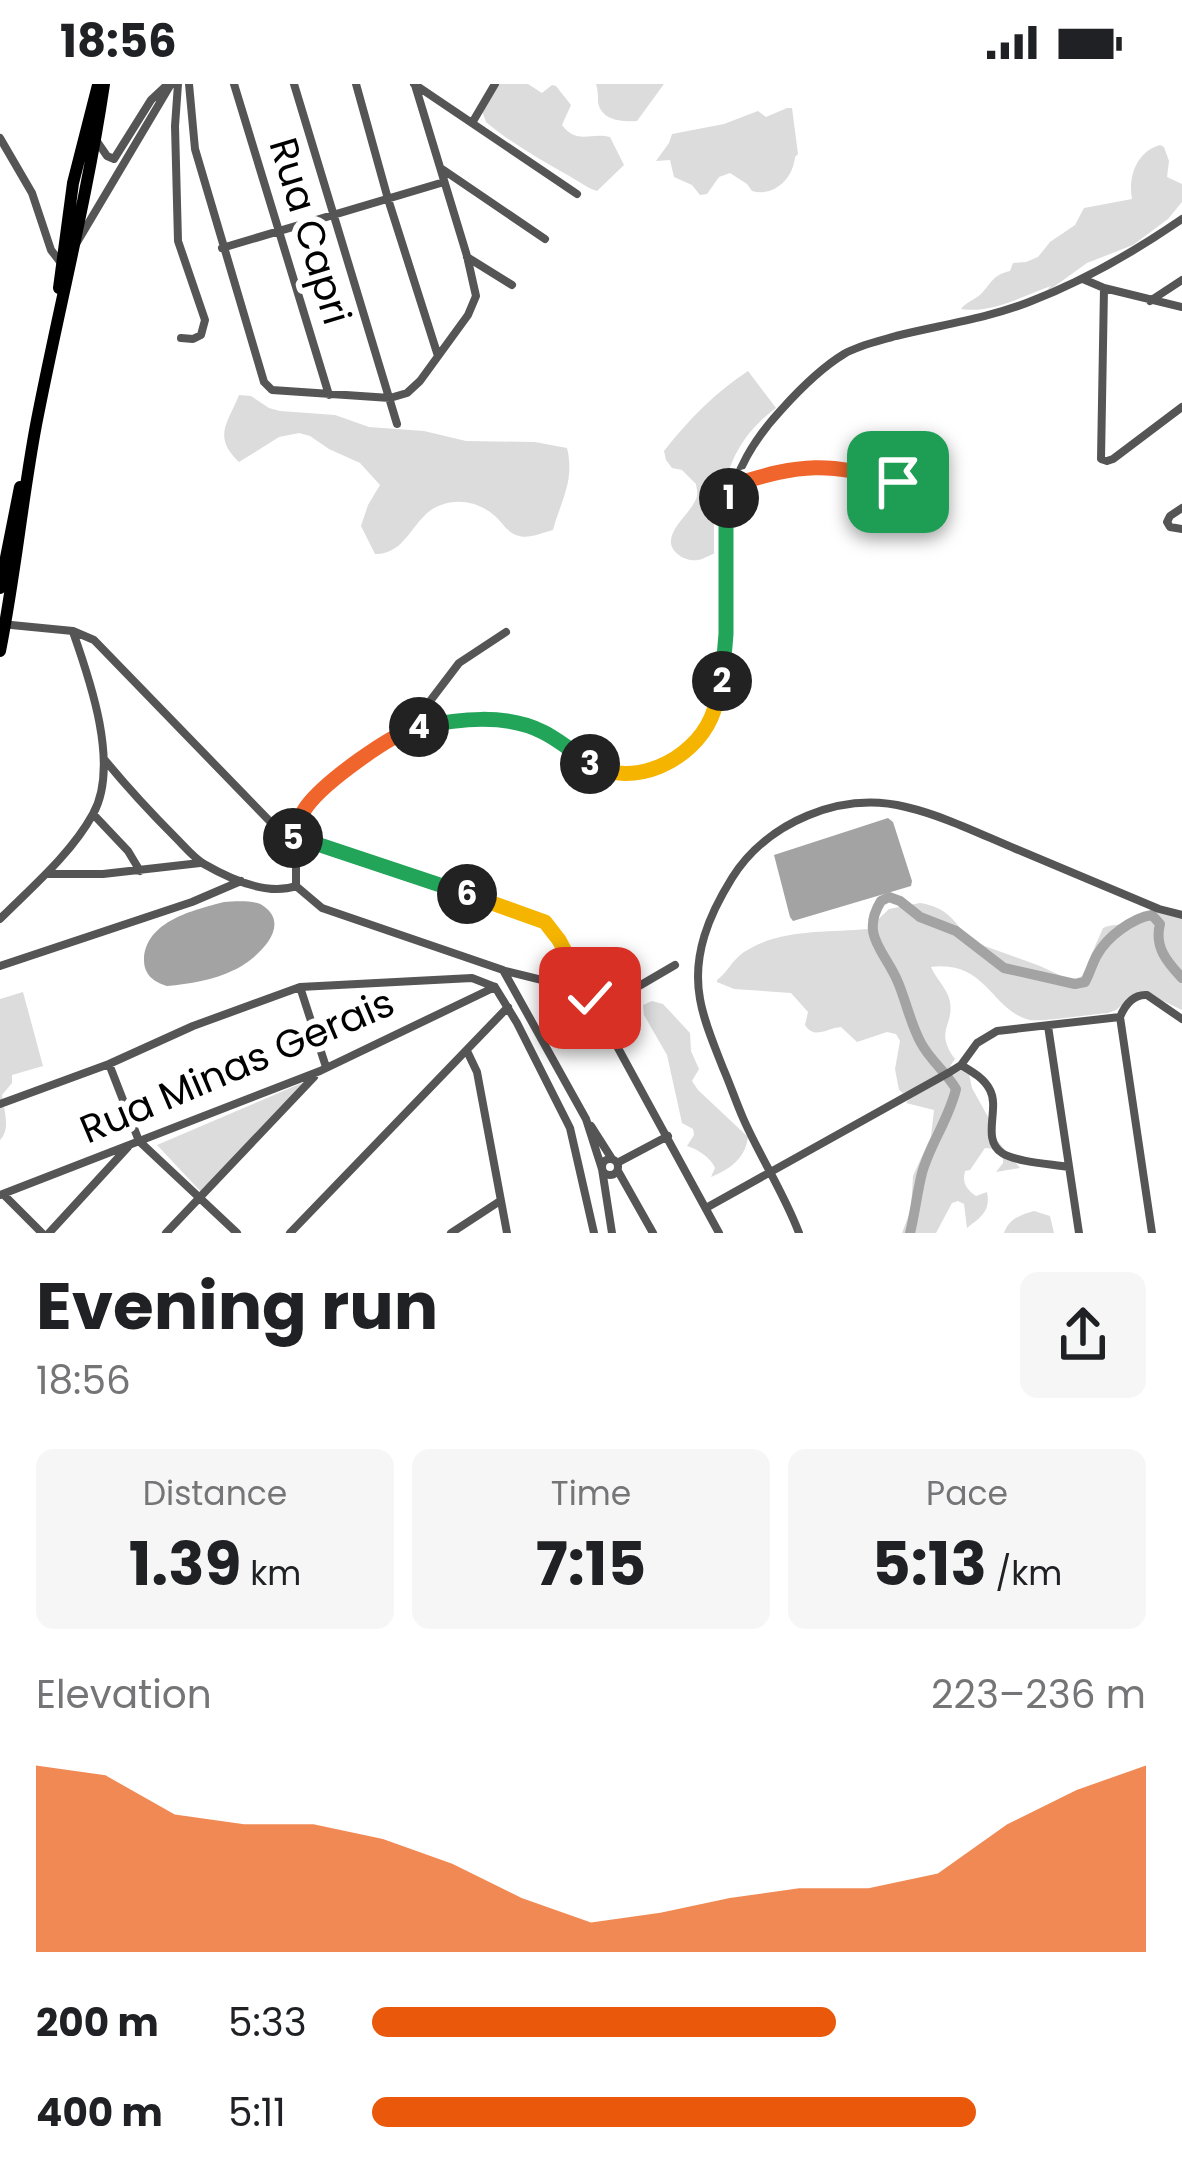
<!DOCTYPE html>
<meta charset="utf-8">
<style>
body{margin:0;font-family:Poppins,sans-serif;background:#f6f6f6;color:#202124;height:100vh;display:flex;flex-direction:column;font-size:45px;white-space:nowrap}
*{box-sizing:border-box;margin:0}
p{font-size:39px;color:#757577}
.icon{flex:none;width:66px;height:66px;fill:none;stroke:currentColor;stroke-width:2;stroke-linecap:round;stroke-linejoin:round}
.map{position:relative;height:1149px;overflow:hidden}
.sheet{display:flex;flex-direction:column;background:#fff;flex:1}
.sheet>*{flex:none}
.pin{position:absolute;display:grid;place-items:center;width:102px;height:102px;color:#fff;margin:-51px;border-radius:24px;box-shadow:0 6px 18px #0006}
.km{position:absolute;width:60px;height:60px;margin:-30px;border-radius:50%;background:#222;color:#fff;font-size:33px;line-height:60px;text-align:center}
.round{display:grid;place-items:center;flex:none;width:126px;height:126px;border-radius:18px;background:#f6f6f6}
.summary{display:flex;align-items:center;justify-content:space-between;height:204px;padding:0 36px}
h1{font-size:66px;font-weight:700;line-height:90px}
.stats{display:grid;grid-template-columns:repeat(3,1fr);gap:18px;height:204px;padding:12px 36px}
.stats div{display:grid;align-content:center;border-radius:18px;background:#f6f6f6;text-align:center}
.stats b{font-size:60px;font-weight:700}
.stats small{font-size:33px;font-weight:400}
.stats p{font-size:33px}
.chart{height:336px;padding:24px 36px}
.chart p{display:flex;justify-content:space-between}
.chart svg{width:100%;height:216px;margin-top:12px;fill:#ea580c;opacity:.7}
ul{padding:0 36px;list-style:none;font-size:39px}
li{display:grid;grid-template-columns:192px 144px 1fr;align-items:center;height:90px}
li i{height:30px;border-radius:15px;background:#ea580c}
.status{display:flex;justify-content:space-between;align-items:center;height:84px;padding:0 60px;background:#fff;direction:ltr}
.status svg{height:33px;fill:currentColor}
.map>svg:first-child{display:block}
.green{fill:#dcdcdc}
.water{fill:#a3a3a3}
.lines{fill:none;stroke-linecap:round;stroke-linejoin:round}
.river{stroke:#a3a3a3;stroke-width:10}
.minor{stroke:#555;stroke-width:8}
.primary{stroke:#000;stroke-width:12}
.split-1-casing{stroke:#fff;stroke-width:24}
.split-2-casing{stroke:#fff;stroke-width:24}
.split-3-casing{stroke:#fff;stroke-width:24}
.split-4-casing{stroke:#fff;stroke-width:24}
.split-5-casing{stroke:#fff;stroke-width:24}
.split-6-casing{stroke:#fff;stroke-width:24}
.split-7-casing{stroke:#fff;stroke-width:24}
.split-1{stroke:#f0652b;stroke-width:15}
.split-2{stroke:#22a559;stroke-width:15}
.split-3{stroke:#f5b400;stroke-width:15}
.split-4{stroke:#22a559;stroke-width:15}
.split-5{stroke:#f0652b;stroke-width:15}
.split-6{stroke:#22a559;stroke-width:15}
.split-7{stroke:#f5b400;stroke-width:15}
.labels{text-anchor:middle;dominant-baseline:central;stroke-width:12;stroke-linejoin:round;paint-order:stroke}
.street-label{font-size:39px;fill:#000;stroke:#fff}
</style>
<div class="status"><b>18:56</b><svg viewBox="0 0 49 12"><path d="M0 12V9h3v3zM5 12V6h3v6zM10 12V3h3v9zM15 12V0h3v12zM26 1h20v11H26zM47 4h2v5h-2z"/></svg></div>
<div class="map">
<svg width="1182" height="1149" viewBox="0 0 1182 1149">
<rect width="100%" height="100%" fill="#fff"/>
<path class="green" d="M493,0H528L542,9L552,1L556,2L571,21L562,41C577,61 591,48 610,53L624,81L597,107C587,104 580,98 571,93C541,76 512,60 486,38L482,27Z
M596,0H664L637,37C623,38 601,37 598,18C598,12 598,6 596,0Z
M787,24H792L798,70L795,73C793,95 774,113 752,107L747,100L730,89L719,93L707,110L700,111L692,101L674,93L670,76L656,77L669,59L672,50L724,40L758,27L766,33Z
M1160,61L1164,63L1169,77L1167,93L1182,100V118L1168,135L1133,161L1087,179L1041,212L1051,202C1022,212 992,230 961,225C966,218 975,216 982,209C992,198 993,191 1010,187L1013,179L1026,178L1038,173L1050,158L1075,141L1084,124L1132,115C1128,93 1136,68 1160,61Z
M748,287L776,324C725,361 719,411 717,469C710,470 705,475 698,476C692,477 683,475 679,471C657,455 686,434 694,419C699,410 697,409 696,400L682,386L672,384L666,376L664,367C688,336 716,308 748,287Z
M239,311L251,312L269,324L280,327L335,331L369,343L424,347L466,357L535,358L567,364C575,397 561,416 553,446C541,449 527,456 516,451C506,447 502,438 495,432C480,419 460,414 441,421C413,430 408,471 375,470L361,442L368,421L380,401L360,379L329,365L310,352L299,349L279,353L239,378C212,352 228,339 239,311Z
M920,819C946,823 955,836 968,856L1040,882L1072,897L1082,892L1103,844C1109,841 1116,841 1123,840C1130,839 1135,833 1141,831C1154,828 1169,828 1182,831V926L1153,912H1133L1116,926L1108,929C1093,930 1042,938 1030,936C991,927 987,876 931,883C936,895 948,905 950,918C954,942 934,947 955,975L950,982L968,985L972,1004L993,1042L995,1054L1020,1084L996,1088L1003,1079V1075L995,1065L985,1064L970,1086L965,1087C962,1099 966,1105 976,1112L987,1108C991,1127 981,1133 967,1144L964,1120L958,1117L952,1119L936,1149H902L911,1125L913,1092L931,1052L934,1026L906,1019L917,1005L903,1009L899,1006L895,985L900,957L896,950L887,948L857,958L841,943C827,944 814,956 805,941L808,928L791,909L734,905L717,898V896C728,888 732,876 744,868C781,844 826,849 868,845L889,825Z
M23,908L43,982L12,991V999L2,1011C4,1026 11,1045 0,1056V915Z
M652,917L663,920L690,949L691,967L699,985L692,997L698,1006L748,1053C745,1075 730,1085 711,1093L715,1084C711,1074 698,1065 687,1062L694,1051L693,1045L682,1039L667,971L644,931L643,921Z
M309,996L202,1109L157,1061Z
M1034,1127L1050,1132L1054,1149H1004C1009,1135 1020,1131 1034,1127Z"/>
<path class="water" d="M888,734L893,738L912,797L911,802L793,837L790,833L774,771Z
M224,818C235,817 253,816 262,821C295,842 254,877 234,886C214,896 189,900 167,902C154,898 144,891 144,876C145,837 194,826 224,818Z"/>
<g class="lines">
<path class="river" d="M910,1149C915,1129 917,1109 922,1089C930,1060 949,1035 956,1005C946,988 930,976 921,959C910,939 906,916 897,896C884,866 860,851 881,817L889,813L900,817L920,833L956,847L1004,884L1075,900L1085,898C1090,889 1092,880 1097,871C1107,853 1132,834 1152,831L1160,840C1154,863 1167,878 1182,894"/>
<path class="minor" d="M178,0L175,42L178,157L205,236L201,251L193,255L181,254
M189,0L195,65L264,298L272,306L390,314L407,309L420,297L468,231L476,212L467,172L415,1
M234,0L329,311
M294,0L397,340
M356,0L388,115L438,272
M414,0L577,110
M472,39L495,0
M0,54L32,109L51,166L61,179
M96,56L107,72L114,75L151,16L167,1
M442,85L545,155
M76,160L171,0
M222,164L444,98
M467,173L512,201
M1083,195L1104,204L1182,223
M1104,204L1101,375L1107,377L1113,375L1182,323
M1150,217L1182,196
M734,400C800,380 877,369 932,421
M1182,424L1170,432L1167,438L1170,443L1182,445
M1,540L73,547L94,556L288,756L296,774V802
M408,646L459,579L506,548
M104,675C127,703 151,729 176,754C185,763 194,774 204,780C230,795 267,812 296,802
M93,730L128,767L140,787
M288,756L309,719L323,705L378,662L408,646L483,635L511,637L540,646L595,684L610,690L647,686L666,680L688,665L712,633L724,589L726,428C736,386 753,356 782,325C800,305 821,284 844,270C859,261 879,257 896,252C940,241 986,235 1029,218C1084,197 1134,168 1182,135
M289,756L296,753L545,839L559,856L719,1149
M47,790H103L200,779
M296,802L322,824L503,886L586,1035L602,1085L612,1149
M0,835C32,803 71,770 93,730C120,682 90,596 73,548
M0,882L192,818L241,797
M505,887L546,897L588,912
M300,903L326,983
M598,926L675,881
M1120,933L1152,1149
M1120,933C1125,921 1133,910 1147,911L1182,935
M1048,942L1079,1149
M467,967L477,988L507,1149
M109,980L139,1057L237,1149
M961,981C971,987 984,994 990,1006C1000,1025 981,1055 1002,1069C1016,1078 1051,1080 1068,1083
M0,1020L109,980L193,942L300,903L472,894L495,903L517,939L570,1044L594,1149
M591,1042L612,1075
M602 1083a8 8 0 1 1 16 0a8 8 0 1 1-16 0Z
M617,1079L668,1052
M618,1087L653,1149
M0,1111L320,987L495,903
M4,1111L42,1149
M706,1124L950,988L961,981L977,959L997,947L1120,933
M49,1149L128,1063
M166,1149L314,993
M290,1149L508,923
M451,1149L500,1117
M799,1149C784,1109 760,1073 743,1034C736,1018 730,1000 723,984C714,961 704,938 700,915C692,871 709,831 732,794C767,738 841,707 906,723C944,732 980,750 1016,765C1064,785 1112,805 1159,825L1182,831"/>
<path class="primary" d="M59,204L73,99L98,1
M0,504L20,403
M0,567C15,492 22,416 36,341C58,227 87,115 104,0"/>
</g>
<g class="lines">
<defs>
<path id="split-1" d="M729,414L733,401C803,379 827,378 898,398"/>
<path id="split-2" d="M722,597L726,550V428L729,414"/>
<path id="split-3" d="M590,680C633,705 692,677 711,634C716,623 719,609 722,597"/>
<path id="split-4" d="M419,643C458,635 506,629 543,648C559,656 575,669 590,680"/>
<path id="split-5" d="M293,754L288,756C296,746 299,733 307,722C324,699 391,649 419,643"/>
<path id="split-6" d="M293,754L296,753L467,810"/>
<path id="split-7" d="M467,810L545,838L559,856L590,914"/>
</defs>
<use href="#split-1" class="split-1-casing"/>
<use href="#split-2" class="split-2-casing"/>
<use href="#split-3" class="split-3-casing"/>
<use href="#split-4" class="split-4-casing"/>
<use href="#split-5" class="split-5-casing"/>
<use href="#split-6" class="split-6-casing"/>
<use href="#split-7" class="split-7-casing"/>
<use href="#split-1" class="split-1"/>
<use href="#split-2" class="split-2"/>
<use href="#split-3" class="split-3"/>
<use href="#split-4" class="split-4"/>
<use href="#split-5" class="split-5"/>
<use href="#split-6" class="split-6"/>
<use href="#split-7" class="split-7"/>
</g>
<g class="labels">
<g class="street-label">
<text transform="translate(310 147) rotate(73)">Rua Capri</text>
<text transform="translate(237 982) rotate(-23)">Rua Minas Gerais</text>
</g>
</g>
</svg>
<div class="pin" style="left:898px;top:398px;background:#1e9e55"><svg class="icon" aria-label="arrive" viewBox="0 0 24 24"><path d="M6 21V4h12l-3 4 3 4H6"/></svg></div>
<div class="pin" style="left:590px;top:914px;background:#d93025"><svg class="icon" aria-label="check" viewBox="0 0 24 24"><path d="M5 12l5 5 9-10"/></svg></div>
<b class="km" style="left:729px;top:414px">1</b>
<b class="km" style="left:722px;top:597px">2</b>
<b class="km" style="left:590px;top:680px">3</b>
<b class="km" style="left:419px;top:643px">4</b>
<b class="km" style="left:293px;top:754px">5</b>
<b class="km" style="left:467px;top:810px">6</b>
</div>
<section class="sheet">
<div class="summary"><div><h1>Evening run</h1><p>18:56</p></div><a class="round"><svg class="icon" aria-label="share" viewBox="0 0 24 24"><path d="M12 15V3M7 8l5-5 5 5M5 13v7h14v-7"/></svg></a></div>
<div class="stats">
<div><p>Distance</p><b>1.39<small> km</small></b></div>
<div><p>Time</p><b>7:15</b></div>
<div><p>Pace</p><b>5:13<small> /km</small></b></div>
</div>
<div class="chart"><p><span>Elevation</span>223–236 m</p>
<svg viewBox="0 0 160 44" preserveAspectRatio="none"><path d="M0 44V6L10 8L20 16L30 18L40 18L50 21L60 26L70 33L80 38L90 36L100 33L110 31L120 31L130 28L140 18L150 11L160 6V44z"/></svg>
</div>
<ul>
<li><b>200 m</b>5:33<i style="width:60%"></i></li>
<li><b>400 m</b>5:11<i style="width:78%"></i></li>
</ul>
</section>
